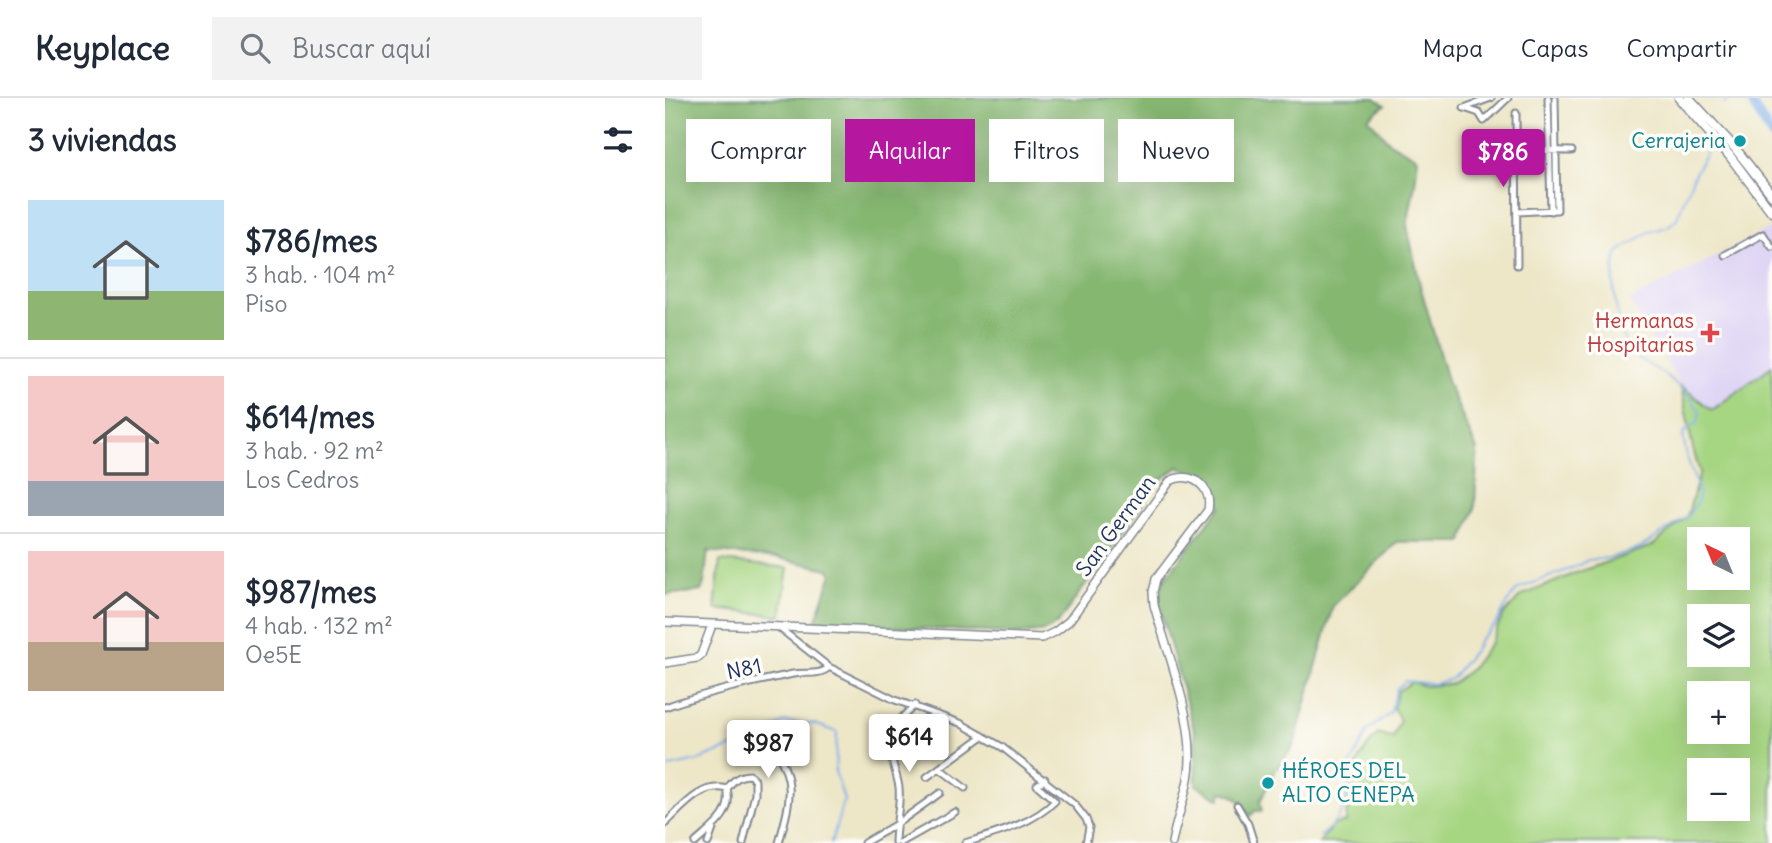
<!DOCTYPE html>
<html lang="es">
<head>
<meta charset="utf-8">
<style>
	:root { --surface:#fff; --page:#f2f2f3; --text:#1f2937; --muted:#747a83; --line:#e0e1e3; --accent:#b5179e }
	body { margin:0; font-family:Delius,sans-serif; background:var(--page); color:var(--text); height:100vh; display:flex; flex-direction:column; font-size:26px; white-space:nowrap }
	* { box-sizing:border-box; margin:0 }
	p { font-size:23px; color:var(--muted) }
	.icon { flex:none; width:38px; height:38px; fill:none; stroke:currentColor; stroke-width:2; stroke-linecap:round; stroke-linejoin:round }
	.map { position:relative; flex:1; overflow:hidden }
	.side { display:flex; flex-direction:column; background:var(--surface); width:665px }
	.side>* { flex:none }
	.top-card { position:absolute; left:21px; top:21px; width:665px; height:63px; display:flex; gap:14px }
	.needle { width:46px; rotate:317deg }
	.buttons { position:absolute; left:1022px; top:429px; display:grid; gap:14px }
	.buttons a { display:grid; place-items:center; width:63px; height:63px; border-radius:0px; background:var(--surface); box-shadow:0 7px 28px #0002; font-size:35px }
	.price { position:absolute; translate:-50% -60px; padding:0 16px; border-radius:7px; background:#fff; color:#222; font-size:23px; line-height:46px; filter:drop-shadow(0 2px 4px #0008) }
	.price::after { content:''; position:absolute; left:50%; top:42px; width:21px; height:16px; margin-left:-10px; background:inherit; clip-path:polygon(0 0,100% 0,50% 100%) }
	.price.on { background:var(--accent); color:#fff }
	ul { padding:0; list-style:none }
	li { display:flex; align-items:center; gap:21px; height:175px; padding:0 28px }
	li+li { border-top:2px solid var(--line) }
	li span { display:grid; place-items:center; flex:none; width:196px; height:140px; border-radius:0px; color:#555 }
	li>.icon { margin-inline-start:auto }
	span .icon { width:84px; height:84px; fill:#fffc; stroke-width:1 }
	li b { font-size:30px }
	h2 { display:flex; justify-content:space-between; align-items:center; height:84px; padding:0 28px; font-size:30px }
	.chip { padding:0 24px; border-radius:0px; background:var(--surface); box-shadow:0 7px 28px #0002; font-size:24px; line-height:63px }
	.chip.on { background:var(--accent); color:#fff }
	header { display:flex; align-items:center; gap:42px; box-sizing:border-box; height:98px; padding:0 35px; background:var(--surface); border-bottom:2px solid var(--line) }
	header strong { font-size:33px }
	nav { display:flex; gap:38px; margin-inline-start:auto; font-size:24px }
	.search { width:490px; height:63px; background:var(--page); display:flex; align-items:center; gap:18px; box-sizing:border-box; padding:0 24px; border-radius:0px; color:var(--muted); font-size:26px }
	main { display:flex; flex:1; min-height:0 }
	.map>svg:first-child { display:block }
	.built { fill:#dfd5f5 }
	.green { fill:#a7d683; stroke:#618270; stroke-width:2; fill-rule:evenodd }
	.forest { fill:#85b771; stroke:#507368; stroke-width:2 }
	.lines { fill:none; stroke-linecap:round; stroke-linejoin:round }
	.stream { stroke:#80afea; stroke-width:2 }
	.river { stroke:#80afea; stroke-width:9 }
	.street-casing { stroke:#848a92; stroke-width:9 }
	.secondary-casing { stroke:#848a92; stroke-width:10 }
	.primary-casing { stroke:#848a92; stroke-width:11 }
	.street { stroke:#fff; stroke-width:5 }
	.secondary { stroke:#fff; stroke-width:7 }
	.primary { stroke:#fff; stroke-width:8 }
	.culture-dot { fill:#0f9aa8; stroke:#fdfcf7; stroke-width:2.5 }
	.health-dot { fill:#e0444e; stroke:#fdfcf7; stroke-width:2.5 }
	.labels { text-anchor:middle; stroke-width:7; stroke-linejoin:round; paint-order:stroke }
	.culture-label { font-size:21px; fill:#0d838f; stroke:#fdfcf7; text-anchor:end }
	.health-label { font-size:21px; fill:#be3a42; stroke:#fdfcf7; text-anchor:end }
	.street-label { font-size:21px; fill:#1b2f5e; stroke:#fdfcf7 }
</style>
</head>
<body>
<header>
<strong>Keyplace</strong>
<div class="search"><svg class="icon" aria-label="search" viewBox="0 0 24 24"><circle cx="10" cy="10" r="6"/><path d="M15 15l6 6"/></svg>Buscar aquí</div>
<nav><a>Mapa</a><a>Capas</a><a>Compartir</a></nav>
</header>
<main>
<section class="side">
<h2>3 viviendas<svg class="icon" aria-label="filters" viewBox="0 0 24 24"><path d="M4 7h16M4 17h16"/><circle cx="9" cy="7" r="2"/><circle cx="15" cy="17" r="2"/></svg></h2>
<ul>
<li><span style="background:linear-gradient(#bfe0f5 65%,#8fb573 0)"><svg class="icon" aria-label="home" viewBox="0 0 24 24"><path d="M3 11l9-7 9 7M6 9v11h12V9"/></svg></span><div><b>$786/mes</b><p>3 hab. · 104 m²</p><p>Piso</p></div></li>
<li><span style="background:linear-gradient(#f6c9c9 75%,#9aa5b1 0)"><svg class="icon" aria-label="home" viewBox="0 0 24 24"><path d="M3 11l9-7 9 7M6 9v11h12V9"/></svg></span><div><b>$614/mes</b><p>3 hab. · 92 m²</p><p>Los Cedros</p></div></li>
<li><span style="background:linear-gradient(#f6c9c9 65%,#b9a48a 0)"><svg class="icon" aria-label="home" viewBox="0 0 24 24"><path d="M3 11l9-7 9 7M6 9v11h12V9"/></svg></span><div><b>$987/mes</b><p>4 hab. · 132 m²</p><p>Oe5E</p></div></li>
</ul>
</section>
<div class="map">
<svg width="1107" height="745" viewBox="0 0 1107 745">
	<rect width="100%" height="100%" fill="#fdfcf7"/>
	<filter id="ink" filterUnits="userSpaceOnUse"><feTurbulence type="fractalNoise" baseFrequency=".0143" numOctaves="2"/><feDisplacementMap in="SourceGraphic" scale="14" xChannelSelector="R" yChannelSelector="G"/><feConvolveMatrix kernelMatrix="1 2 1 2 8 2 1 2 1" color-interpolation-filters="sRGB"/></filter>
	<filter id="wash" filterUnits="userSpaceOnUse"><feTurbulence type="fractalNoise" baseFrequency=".00686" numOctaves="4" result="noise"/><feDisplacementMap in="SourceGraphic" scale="28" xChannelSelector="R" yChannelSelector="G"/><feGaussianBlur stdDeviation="1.57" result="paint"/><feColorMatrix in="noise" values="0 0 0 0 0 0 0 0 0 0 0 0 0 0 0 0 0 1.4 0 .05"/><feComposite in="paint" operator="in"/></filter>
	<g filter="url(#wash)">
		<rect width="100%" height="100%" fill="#ede6c7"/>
		<path class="built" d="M1107,129v139l-60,45 -31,-25 -52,-85z"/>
		<path class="green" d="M1107,268v477h-453l14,-18 13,-3c2,-11 -1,-24 2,-34 5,-19 16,-39 30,-54l15,4 7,-18 -7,-12 5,-17 14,-9 13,4 26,-2 20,-15 20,-27 12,-27 18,-19 55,-23 76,-27 35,-29 13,-45 -7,-23 -12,-63 31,24zM1034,441h39v39h-39zM1034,518h39v38h-39zM1034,595h39v39h-39zM1034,672h39v38h-39z
			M55,463l68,7 -7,48 -66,-7z"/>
		<path class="forest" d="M0,0h710l10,7 -17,13 21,24 29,16 -3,25 -8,43 13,59 28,99 29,66 -2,59 -13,33h-65l-64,64 -39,139 -21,29 -13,28 2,9h-7l-5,5c-7,-12 -14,-22 -28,-24l-2,7 -24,-14 -1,-52 -37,-132 2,-15 6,-9 55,-71c-9,-28 -17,-29 -43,-39l-20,15 -100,141 -13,8 -25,3 -205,-12 17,-48 -4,-5 -50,-11 -70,-7 -4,32 -3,8 -36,4z"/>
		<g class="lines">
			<path class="stream" d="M1060,6l3,-6
				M0,670l32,-7 60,-24 27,-15 30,2 23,8 -2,39 9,29 -13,43
				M655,738l13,-11 12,-18 4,-13 -2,-14 2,-11 19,-39 22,-16 7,-26 9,-7 28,3 17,-5 25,-31 4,-9 16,-15 13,-24 9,-11 59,-23 11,-6 21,-2 31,-10 47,-31 10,-14 2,-11 -12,-35 -4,-21 2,-5 13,-9 2,-11 -13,-17 -20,-18 -39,-24c-9,-29 -21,-70 -10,-100l31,-20 18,-5 9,-7 18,-45 13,-24"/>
			<path class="river" d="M1084,0l23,39"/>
		</g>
	</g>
	<g filter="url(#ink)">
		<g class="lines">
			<defs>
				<path id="street" d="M883,0l3,113
					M799,10l15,5 5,8 24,-23
					M799,10l27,-10
					M851,15l1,152
					M851,52l56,1
					M852,114l40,-2 -2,-112
					M1060,157l38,-21 9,13
					M113,529l51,40 66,33 65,23 42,24 73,58 11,14 3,8 -3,16
					M0,609c42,-15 85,-24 128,-33 12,-2 28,2 36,-7
					M106,648c28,33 18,59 8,97
					M274,670l26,20
					M262,679l56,-41
					M62,691c6,-9 12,-14 23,-14l5,6v13l-12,49
					M572,707l11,19 6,19
					M0,726c17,-16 36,-42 62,-35
					M30,745c17,-16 39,-29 32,-54
					M43,745l5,-14
					M199,745l31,-18 45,-32
					M230,745c0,-19 6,-37 4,-56 -3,-18 -12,-36 -12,-55l28,-27
					M235,745l55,-31
					M300,745c29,-9 68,-19 90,-42l-18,-16 8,-6"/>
				<path id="secondary" d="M0,524l377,16 13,-6 14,-11 101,-140c20,-11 43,5 38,29l-52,69 -3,13 1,13c13,47 37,105 36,153 0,30 -13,56 -18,85
					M0,565l32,-5 4,-3 11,-30"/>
				<path id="primary" d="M1014,0l50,57 43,57
					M1024,0l46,50 37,47"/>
			</defs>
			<use href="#street" class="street-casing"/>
			<use href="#secondary" class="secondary-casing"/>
			<use href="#primary" class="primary-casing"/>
			<use href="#street" class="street"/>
			<use href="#secondary" class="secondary"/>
			<use href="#primary" class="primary"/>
		</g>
	</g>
	<g class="culture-dot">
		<circle cx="1075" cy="43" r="7"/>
		<circle cx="603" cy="685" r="7"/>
	</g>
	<path class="health-dot" d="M1041.5 224.5h7v7h7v7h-7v7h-7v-7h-7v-7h7z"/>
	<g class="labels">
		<g class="culture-label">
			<text x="1061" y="50">Cerrajeria</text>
			<text x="617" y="680" text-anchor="start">HÉROES DEL<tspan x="617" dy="24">ALTO CENEPA</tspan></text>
		</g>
		<g class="health-label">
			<text x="1029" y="230">Hermanas<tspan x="1029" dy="24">Hospitarias</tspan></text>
		</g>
		<g class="street-label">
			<text transform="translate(451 428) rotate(-54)" y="7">San German</text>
			<text transform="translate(79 571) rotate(-12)" y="7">N81</text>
		</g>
	</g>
</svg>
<div class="buttons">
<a><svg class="needle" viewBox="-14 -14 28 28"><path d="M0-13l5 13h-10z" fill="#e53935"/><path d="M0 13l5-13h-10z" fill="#747a83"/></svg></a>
<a><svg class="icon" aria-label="layers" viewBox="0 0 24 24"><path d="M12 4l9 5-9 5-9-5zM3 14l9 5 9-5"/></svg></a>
<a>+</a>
<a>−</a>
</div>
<b class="price on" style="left:838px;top:91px">$786</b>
<b class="price" style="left:244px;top:676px">$614</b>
<b class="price" style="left:103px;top:682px">$987</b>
<div class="top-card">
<a class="chip">Comprar</a>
<a class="chip on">Alquilar</a>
<a class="chip">Filtros</a>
<a class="chip">Nuevo</a>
</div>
</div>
</main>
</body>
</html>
